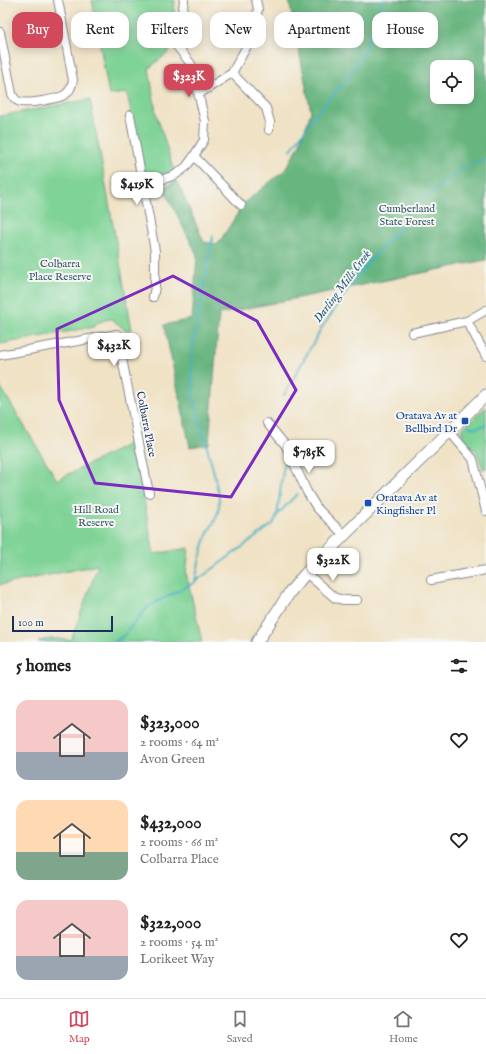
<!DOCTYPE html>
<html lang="en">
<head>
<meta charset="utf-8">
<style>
	:root { --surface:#fff; --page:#f2f2f2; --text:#222; --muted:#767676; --line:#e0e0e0; --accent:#d1495b }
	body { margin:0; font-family:"IM FELL English",serif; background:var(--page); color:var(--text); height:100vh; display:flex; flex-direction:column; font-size:15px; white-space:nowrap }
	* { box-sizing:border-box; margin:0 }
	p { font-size:13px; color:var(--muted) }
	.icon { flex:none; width:22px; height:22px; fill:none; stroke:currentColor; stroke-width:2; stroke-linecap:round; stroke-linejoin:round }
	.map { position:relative; height:642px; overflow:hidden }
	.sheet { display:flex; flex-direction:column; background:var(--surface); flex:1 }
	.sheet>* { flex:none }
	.guide { position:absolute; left:12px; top:12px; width:462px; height:36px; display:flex; gap:8px }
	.buttons { position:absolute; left:430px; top:60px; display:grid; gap:8px }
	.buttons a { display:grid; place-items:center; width:44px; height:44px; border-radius:8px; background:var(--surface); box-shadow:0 2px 10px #0003; font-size:20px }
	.scale { position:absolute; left:12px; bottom:10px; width:101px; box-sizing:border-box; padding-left:4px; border:2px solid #1b2f5e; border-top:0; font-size:11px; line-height:14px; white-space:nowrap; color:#1b2f5e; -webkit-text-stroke:3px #f6f6f2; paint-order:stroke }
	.price { position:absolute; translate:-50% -34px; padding:0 9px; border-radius:8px; background:#fff; color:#222; font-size:13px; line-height:26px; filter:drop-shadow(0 1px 2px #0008) }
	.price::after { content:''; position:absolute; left:50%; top:24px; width:12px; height:9px; margin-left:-6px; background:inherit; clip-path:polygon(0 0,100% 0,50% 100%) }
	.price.on { background:var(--accent); color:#fff }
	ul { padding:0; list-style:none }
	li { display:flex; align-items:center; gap:12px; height:100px; padding:0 16px }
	li span { display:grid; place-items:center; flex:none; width:112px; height:80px; border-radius:12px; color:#555 }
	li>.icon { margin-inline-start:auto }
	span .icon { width:48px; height:48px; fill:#fffc; stroke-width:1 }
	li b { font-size:17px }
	h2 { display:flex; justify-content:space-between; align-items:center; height:48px; padding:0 16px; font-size:17px }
	.chip { padding:0 14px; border-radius:12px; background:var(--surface); box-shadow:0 2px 10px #0003; font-size:14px; line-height:36px }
	.chip.on { background:var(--accent); color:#fff }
	.tabs { display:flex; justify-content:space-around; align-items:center; height:56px; border-top:1px solid var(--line); background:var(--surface); font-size:11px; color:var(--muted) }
	.tabs a { display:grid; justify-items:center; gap:2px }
	.tabs .on { color:var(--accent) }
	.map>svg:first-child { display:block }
	.green { fill:#7fd396; stroke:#4d817a }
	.forest { fill:#67b57f; stroke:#41726e; fill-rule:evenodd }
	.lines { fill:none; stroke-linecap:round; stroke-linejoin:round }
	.stream { stroke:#46b1c3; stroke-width:2 }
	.street-casing { stroke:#868892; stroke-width:10 }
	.secondary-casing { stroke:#868892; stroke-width:13 }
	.street { stroke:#fff; stroke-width:8 }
	.secondary { stroke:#fff; stroke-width:11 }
	.marked { fill:none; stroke:#7b2cbf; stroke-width:3; stroke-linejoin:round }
	.transit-dot { fill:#1a4fb4; stroke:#f6f6f2; stroke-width:1.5 }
	.labels { text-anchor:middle; stroke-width:4; stroke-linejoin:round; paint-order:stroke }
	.park-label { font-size:11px; fill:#34586c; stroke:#f6f6f2 }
	.transit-label { font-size:11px; fill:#164399; stroke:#f6f6f2; text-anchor:end }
	.street-label { font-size:11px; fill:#1b2f5e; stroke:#f6f6f2 }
	.water-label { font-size:12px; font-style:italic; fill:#2a5c81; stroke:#f6f6f2 }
</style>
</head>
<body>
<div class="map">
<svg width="486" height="642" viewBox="0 0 486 642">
	<rect width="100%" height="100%" fill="#f6f6f2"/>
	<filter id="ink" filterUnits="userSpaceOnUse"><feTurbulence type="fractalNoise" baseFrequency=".025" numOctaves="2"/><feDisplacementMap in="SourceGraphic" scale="8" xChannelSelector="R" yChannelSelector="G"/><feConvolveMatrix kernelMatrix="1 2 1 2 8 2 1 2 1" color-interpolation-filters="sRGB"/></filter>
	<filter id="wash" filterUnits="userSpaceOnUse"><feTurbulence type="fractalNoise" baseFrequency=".012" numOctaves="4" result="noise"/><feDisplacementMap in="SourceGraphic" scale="16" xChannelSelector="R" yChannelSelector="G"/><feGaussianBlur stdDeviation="0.9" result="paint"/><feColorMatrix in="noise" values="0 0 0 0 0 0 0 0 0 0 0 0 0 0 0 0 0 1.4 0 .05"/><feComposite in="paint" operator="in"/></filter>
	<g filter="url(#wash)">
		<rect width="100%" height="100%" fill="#f0e2c5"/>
		<path class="green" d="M92,0h83l-3,31 -6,12 4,8 -21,17 7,45 18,58 -29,8 -18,-86 -18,2z
			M90,99l42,230 -7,1 -13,-11 -7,1 -10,4 -1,3 -94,17v-228z
			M0,386l57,94 76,-38 21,112 35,-6 -3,25 16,69h-164c10,-5 22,-3 33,-2l27,-75 -98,20z
			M486,407v61l-3,1 -6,-16 -15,-17v-7z"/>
		<path class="forest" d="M289,0h197v260l-267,54 -10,130 -19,3 -26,-122 28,-6 5,-64 -34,-68 14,-6 27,61 14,2 27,-42 40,-32 14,-24 12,-34zM437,67h30v30h-30z"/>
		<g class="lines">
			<path class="stream" d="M291,150l26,-37 33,-38 7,-11 9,-17 17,-47
				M284,395l37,-66 40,-58 38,-42 16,-24 47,-36 24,-11
				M469,426l6,2 11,-3
				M277,515l20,-21
				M195,582c3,-16 6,-32 12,-47 5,-11 12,-18 12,-31 1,-9 -3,-18 -4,-27 -6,-24 -14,-49 -20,-73 -8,-40 0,-76 8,-114 4,-18 6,-36 10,-54
				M114,642l9,-6 26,-30 46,-24 78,-58 4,-8 7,-53"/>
		</g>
	</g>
	<g filter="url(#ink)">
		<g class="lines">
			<defs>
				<path id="street" d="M0,32l12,62c1,2 3,6 6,7 7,4 42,-2 48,-7 4,-3 6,-9 7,-14l-15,-80
					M232,73l34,35 4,14 -1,8
					M199,94l33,-21 21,-38 5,-26 -2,-9
					M130,115l25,136v36l-2,10
					M194,156l47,49
					M144,186l31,-11 11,-8 8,-11 10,-16 1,-19 -14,-57 -20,-25 11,-24 2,-15
					M467,321l19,35
					M412,333l55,-12 19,-11
					M0,355l117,-21 32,159
					M267,423l19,23 21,46 10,16 27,27
					M449,431l24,28 13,52
					M306,573l29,25 9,2h13
					M431,580l55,-10"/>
				<path id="secondary" d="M257,642l33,-50 16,-19 180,-178"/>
			</defs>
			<use href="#street" class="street-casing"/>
			<use href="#secondary" class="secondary-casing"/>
			<use href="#street" class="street"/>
			<use href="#secondary" class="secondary"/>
		</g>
	</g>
	<path class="marked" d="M173,276l84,45 39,69 -65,107 -136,-14 -36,-83 -2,-71z"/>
	<g class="transit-dot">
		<rect x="461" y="417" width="8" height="8" rx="2"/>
		<rect x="364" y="499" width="8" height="8" rx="2"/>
	</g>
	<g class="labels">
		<g class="park-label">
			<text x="407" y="212">Cumberland<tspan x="407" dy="13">State Forest</tspan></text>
			<text x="60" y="267">Colbarra<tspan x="60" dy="13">Place Reserve</tspan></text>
			<text x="96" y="513">Hill Road<tspan x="96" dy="13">Reserve</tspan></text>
		</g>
		<g class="transit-label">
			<text x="457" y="419">Oratava Av at<tspan x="457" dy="13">Bellbird Dr</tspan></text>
			<text x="376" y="501" text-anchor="start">Oratava Av at<tspan x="376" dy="13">Kingfisher Pl</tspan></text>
		</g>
		<g class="street-label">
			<text transform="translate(147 424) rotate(79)" y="4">Colbarra Place</text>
		</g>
		<g class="water-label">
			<text transform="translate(342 286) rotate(-53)" y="4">Darling Mills Creek</text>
		</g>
	</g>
</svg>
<div class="buttons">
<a><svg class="icon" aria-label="locate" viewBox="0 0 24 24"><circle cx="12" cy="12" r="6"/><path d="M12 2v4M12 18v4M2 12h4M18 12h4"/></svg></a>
</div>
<div class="scale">100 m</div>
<b class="price on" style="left:189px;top:98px">$323K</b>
<b class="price" style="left:137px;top:206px">$419K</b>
<b class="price" style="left:114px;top:367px">$432K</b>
<b class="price" style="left:309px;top:474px">$785K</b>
<b class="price" style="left:333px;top:582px">$322K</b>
<div class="guide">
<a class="chip on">Buy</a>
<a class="chip">Rent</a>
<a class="chip">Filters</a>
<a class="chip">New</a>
<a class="chip">Apartment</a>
<a class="chip">House</a>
</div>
</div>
<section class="sheet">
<h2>5 homes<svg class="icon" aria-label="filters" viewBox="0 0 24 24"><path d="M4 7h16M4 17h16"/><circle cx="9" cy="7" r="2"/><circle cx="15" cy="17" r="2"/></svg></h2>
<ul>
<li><span style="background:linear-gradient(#f6c9c9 65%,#9aa5b1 0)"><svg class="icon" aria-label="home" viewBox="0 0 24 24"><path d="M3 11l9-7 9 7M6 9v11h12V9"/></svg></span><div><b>$323,000</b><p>2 rooms · 64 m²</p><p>Avon Green</p></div><svg class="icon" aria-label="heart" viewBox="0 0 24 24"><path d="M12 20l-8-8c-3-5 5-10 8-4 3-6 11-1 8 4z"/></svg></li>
<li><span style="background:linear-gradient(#ffd9b3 65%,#7fa58c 0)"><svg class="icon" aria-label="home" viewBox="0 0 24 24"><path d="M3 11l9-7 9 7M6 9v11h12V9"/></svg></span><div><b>$432,000</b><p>2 rooms · 66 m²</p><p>Colbarra Place</p></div><svg class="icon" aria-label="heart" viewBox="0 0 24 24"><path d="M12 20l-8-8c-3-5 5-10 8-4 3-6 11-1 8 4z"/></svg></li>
<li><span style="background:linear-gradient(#f6c9c9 70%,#9aa5b1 0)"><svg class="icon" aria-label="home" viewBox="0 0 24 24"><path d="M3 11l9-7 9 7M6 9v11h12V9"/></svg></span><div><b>$322,000</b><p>2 rooms · 54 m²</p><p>Lorikeet Way</p></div><svg class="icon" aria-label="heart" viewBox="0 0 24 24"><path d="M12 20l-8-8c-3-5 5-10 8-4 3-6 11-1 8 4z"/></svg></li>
</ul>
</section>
<nav class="tabs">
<a class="on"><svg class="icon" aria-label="map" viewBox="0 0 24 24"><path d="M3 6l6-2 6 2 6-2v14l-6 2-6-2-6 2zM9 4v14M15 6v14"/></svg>Map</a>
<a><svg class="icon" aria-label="saved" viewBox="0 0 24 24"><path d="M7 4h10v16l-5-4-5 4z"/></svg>Saved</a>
<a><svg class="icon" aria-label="home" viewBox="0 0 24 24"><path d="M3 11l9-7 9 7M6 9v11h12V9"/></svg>Home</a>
</nav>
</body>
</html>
